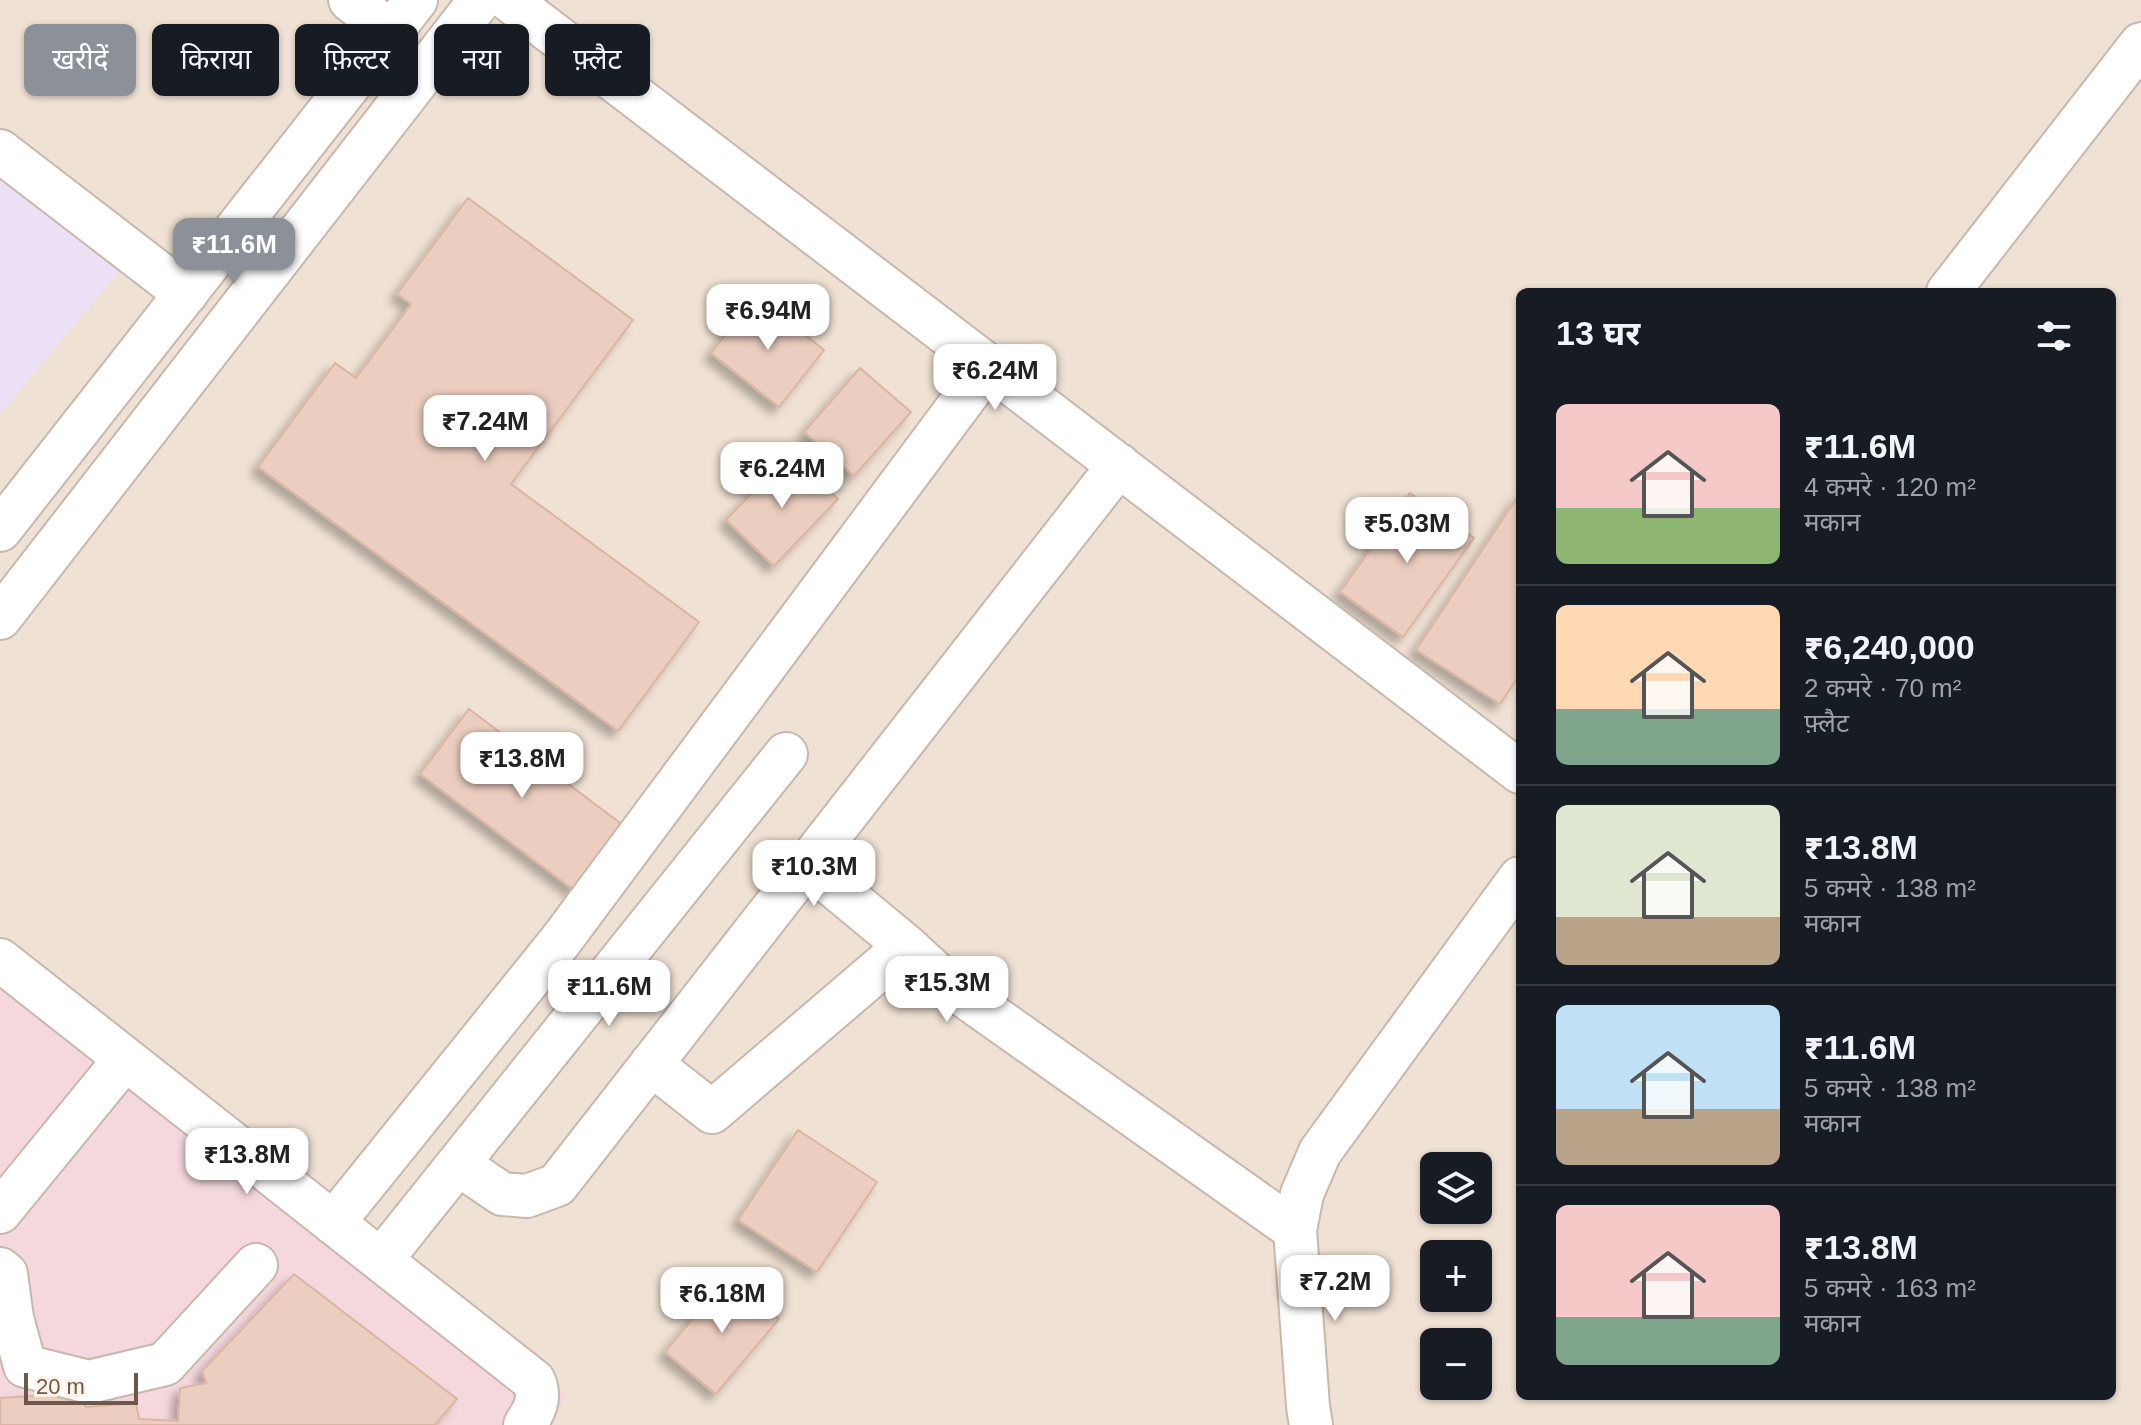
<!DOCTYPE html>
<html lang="hi">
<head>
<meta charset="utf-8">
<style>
	:root { --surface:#171b24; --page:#20242c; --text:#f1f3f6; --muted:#9ea1a6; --line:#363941; --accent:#8c9099 }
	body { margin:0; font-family:Arial,"Noto Sans Devanagari",sans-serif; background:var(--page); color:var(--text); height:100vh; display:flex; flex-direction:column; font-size:30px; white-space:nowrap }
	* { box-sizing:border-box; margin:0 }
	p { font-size:26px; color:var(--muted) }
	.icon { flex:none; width:44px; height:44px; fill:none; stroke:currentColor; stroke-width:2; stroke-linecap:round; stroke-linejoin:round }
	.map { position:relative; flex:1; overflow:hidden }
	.panel { position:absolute; left:1516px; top:288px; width:600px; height:1112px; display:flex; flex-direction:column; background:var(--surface); border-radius:12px; box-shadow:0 2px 6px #0004 }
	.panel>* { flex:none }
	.guide { position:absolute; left:24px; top:24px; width:760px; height:72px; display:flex; gap:16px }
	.buttons { position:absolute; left:1420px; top:1152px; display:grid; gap:16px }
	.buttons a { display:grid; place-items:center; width:72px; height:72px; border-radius:12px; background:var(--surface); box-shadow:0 2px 6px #0004; font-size:40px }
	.scale { position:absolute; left:24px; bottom:20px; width:114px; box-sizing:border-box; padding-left:8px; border:4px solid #6e574d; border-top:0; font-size:22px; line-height:28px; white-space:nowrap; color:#6e574d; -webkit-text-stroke:6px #fcf4e9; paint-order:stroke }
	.price { position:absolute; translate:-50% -68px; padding:0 18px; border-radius:16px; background:#fff; color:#222; font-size:26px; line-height:52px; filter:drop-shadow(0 2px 4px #0008) }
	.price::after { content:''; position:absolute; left:50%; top:48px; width:24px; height:18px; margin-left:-12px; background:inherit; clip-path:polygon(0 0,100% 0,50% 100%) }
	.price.selected { background:var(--accent); color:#fff }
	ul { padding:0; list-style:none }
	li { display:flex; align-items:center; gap:24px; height:200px; padding:0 40px }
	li+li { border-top:2px solid var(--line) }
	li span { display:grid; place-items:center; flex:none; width:224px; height:160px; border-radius:12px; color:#555 }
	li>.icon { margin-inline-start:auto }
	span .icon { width:96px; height:96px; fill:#fffc; stroke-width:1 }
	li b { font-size:34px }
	h2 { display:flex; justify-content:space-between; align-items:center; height:96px; padding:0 40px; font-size:34px }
	.pill { padding:0 28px; border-radius:12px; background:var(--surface); box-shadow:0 2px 6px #0004; font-size:28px; line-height:72px }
	.pill.selected { background:var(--accent); color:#fff }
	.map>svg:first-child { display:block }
	.residential { fill:#efe1d3; fill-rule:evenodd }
	.education { fill:#ece1f5 }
	.medical { fill:#f5d8dd }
	.building { fill:#ebcebf; stroke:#dbb4a2; stroke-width:2; filter:url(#shadow) }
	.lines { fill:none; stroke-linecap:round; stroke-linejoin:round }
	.minor-casing { stroke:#c8b7ac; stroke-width:46 }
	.minor { stroke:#fff; stroke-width:42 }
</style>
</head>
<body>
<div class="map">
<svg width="2141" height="1425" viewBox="0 0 2141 1425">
	<defs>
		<filter id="shadow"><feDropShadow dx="-7" dy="7" stdDeviation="4" flood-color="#0004"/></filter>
	</defs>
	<rect width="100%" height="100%" fill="#f9efe4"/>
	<path class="residential" d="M0,0h2141v1425h-2141zM1520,292h592v1104h-592zM1434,1166h44v44h-44zM1434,1254h44v44h-44zM1434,1342h44v44h-44z"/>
	<path class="education" d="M0,176l121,93 -121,145z"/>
	<path class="medical" d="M0,971l567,426 -21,28h-546z"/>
	<path class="building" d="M468,198l165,122 -122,164 188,138 -81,109 -360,-264 77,-104 21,15 55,-74 -14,-10z
		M756,296l68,54 -45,57 -68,-54z
		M860,368l51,44 -57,64 -50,-44z
		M789,454l49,45 -64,67 -48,-46z
		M1410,493l64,45 -71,99 -63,-45z
		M1520,493v181l-20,30 -84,-54z
		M469,709l155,117 -49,65 -155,-117z
		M798,1130l79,52 -60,90 -79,-52z
		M294,1274l163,125 -22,26h-435v-27l79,-5 7,14 50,-4 3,16 39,2 2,-33 26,-5 -4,-12z
		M727,1277l52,42 -63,75 -51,-42z"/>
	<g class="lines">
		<defs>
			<path id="minor" d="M350,0l41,32
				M509,0l1011,772
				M0,151l186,143
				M1948,292l193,-248
				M0,530l416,-530
				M0,618l480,-618
				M807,864l99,82
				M0,960l534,421c7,17 1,29 -9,44
				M651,1064l61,48 194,-166 40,37 349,247
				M458,1164l44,30 25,2 30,-11 562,-720
				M0,1212l125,-153
				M333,1223l229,-284 427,-574
				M381,1260l405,-506
				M0,1269l6,5 6,44 -12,14
				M12,1318l13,48 64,16 76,-18 91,-99
				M1311,1425l-3,-19 -13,-176 7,-36 18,-42 200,-274"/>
		</defs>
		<use href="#minor" class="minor-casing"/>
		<use href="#minor" class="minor"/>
	</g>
</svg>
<div class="buttons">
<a><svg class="icon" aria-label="layers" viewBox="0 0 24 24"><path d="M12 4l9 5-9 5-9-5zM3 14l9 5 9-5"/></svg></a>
<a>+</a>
<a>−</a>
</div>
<div class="scale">20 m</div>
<b class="price selected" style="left:234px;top:286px">₹11.6M</b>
<b class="price" style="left:768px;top:352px">₹6.94M</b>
<b class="price" style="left:995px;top:412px">₹6.24M</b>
<b class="price" style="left:485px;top:463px">₹7.24M</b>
<b class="price" style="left:782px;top:510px">₹6.24M</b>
<b class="price" style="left:1407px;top:565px">₹5.03M</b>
<b class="price" style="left:522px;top:800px">₹13.8M</b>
<b class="price" style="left:814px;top:908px">₹10.3M</b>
<b class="price" style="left:947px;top:1024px">₹15.3M</b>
<b class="price" style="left:609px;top:1028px">₹11.6M</b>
<b class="price" style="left:247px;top:1196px">₹13.8M</b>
<b class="price" style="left:1335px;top:1323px">₹7.2M</b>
<b class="price" style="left:722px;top:1335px">₹6.18M</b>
<div class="guide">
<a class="pill selected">खरीदें</a>
<a class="pill">किराया</a>
<a class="pill">फ़िल्टर</a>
<a class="pill">नया</a>
<a class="pill">फ़्लैट</a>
</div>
<section class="panel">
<h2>13 घर<svg class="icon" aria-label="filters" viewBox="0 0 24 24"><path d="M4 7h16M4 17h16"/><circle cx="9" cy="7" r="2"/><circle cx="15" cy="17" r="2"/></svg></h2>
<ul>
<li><span style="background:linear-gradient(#f6c9c9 65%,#8fb573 0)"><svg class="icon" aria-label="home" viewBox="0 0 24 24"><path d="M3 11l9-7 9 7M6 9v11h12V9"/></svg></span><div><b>₹11.6M</b><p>4 कमरे · 120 m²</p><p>मकान</p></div></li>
<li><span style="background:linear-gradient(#ffd9b3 65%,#7fa58c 0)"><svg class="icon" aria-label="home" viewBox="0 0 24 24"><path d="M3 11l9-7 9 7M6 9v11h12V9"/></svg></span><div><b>₹6,240,000</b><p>2 कमरे · 70 m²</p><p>फ़्लैट</p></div></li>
<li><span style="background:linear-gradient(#dfe7d0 70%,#b9a48a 0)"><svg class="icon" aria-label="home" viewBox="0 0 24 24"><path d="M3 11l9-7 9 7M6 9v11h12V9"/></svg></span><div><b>₹13.8M</b><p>5 कमरे · 138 m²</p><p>मकान</p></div></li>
<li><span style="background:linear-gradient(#bfe0f5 65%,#b9a48a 0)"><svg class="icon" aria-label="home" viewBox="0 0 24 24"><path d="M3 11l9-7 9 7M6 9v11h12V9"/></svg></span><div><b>₹11.6M</b><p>5 कमरे · 138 m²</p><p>मकान</p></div></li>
<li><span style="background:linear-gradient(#f6c9c9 70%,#7fa58c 0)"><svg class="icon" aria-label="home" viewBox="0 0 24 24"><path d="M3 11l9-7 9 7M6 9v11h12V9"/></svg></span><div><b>₹13.8M</b><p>5 कमरे · 163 m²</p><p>मकान</p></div></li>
</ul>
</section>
</div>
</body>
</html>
